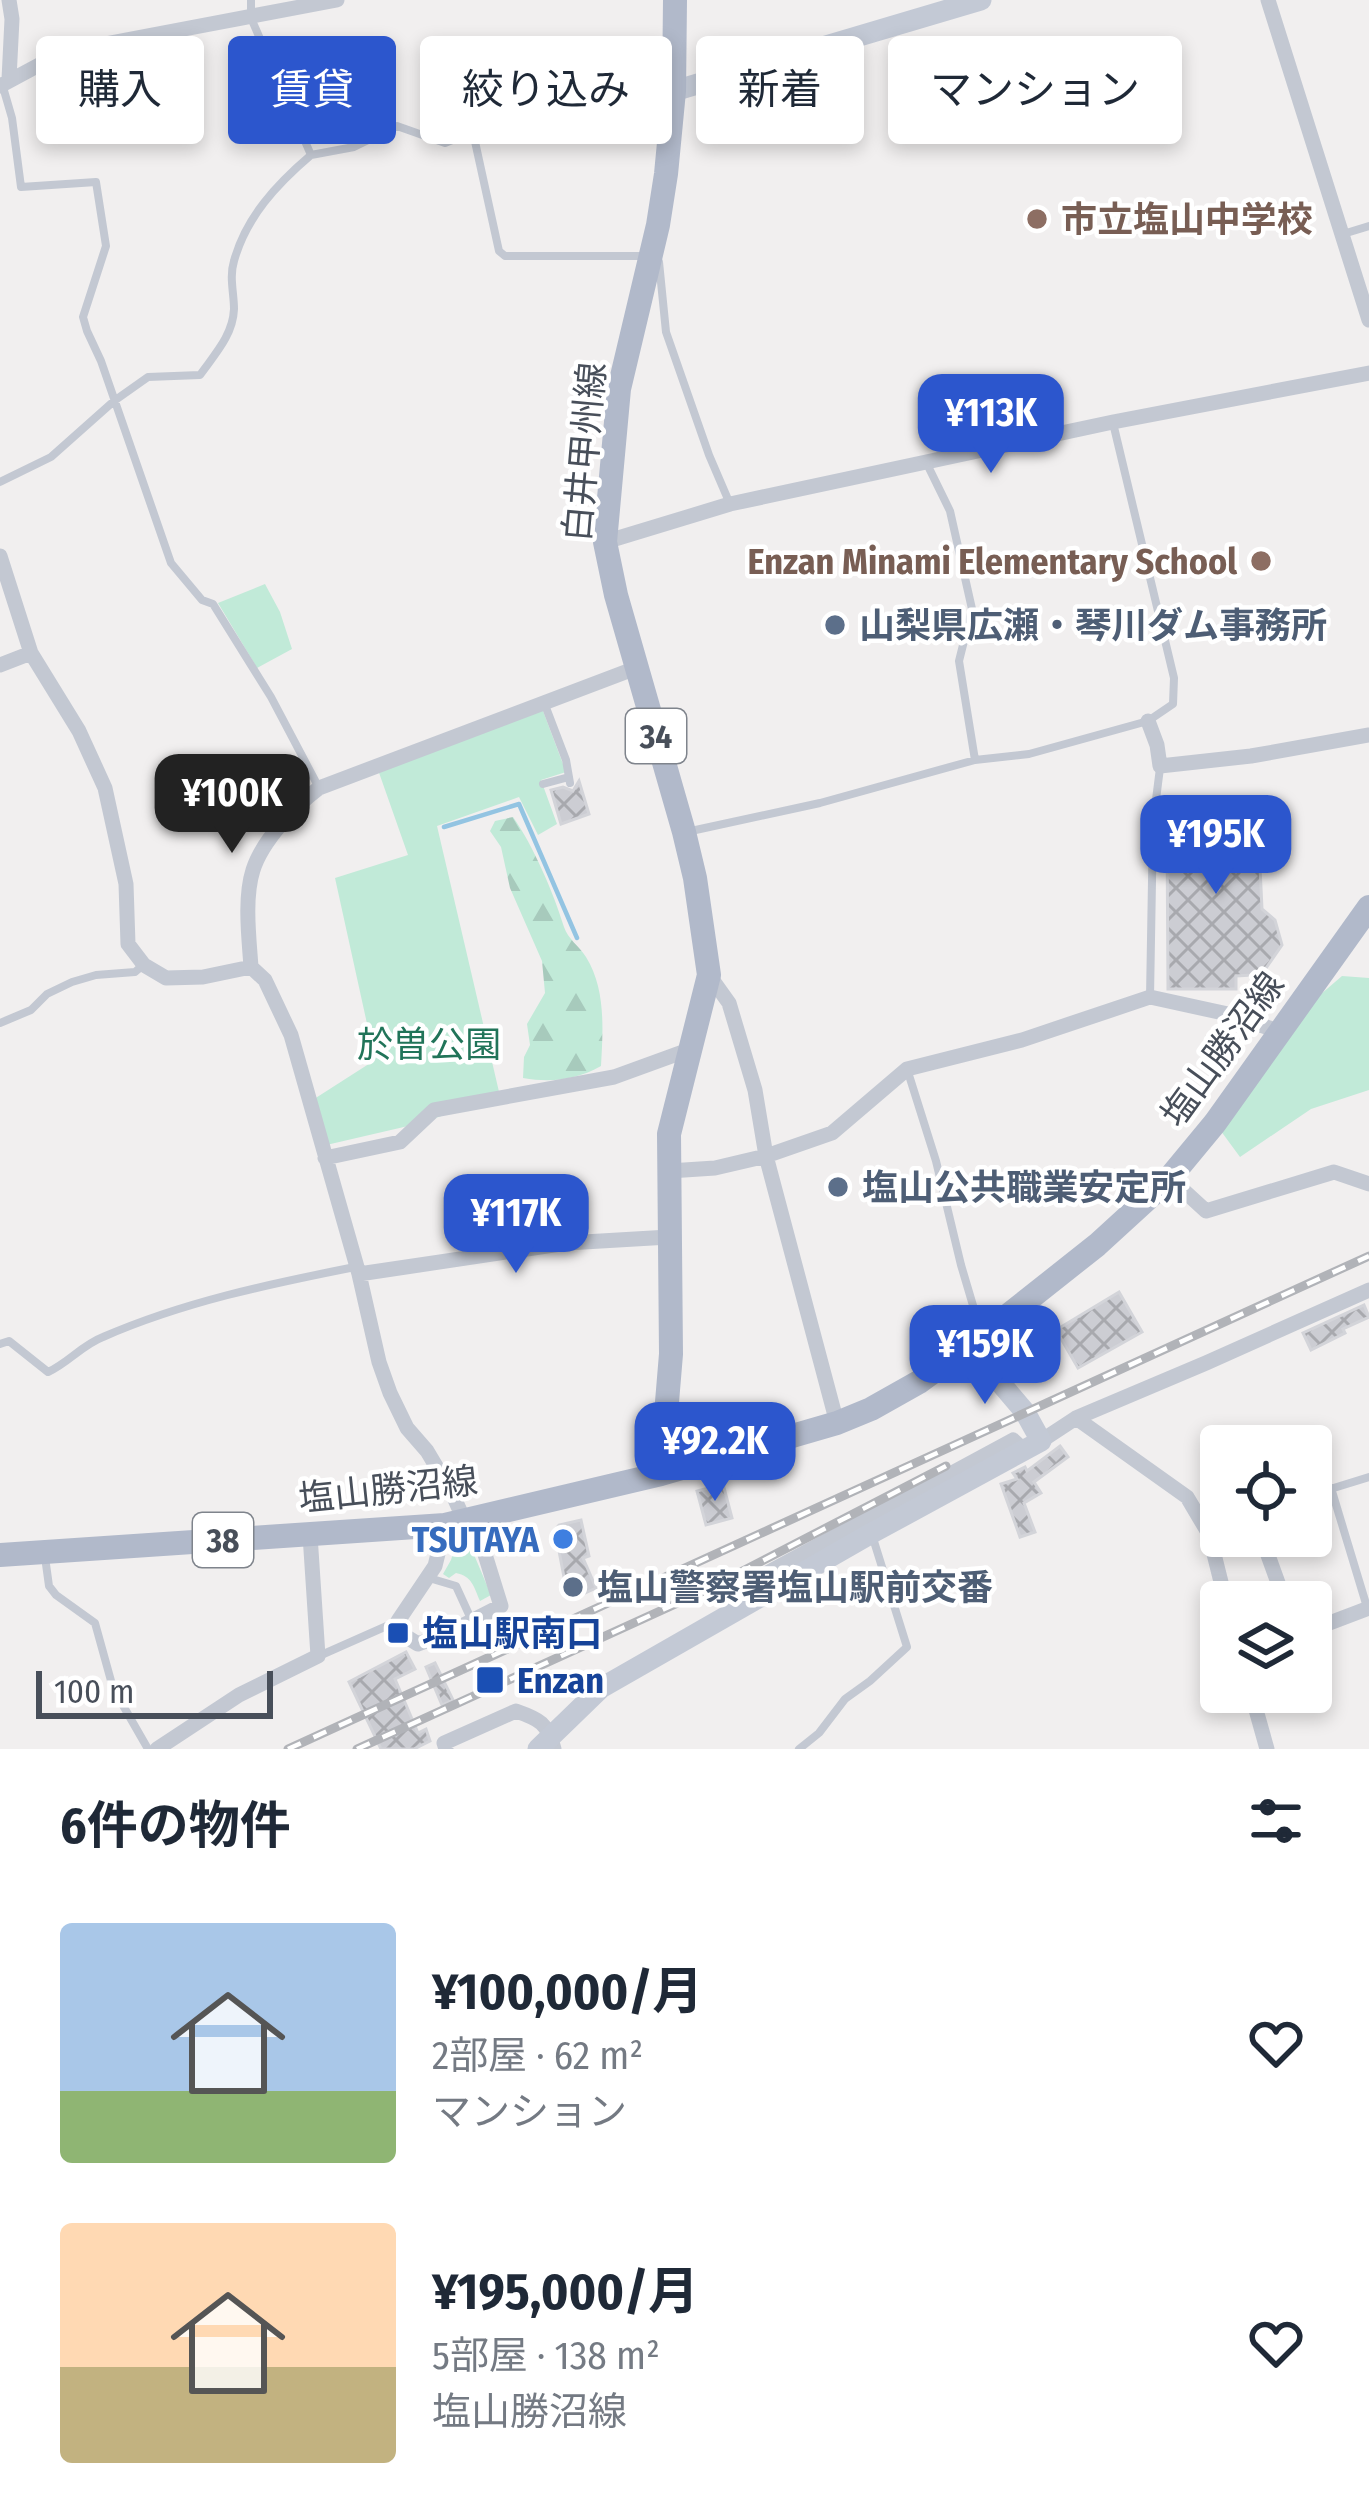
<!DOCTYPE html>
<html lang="ja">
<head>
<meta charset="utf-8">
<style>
	:root { --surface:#fff; --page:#f6f6f7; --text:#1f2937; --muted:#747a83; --accent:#2c56cd }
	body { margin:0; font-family:"Fira Sans Condensed","Noto Sans JP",sans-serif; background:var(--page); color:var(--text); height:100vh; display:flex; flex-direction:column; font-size:45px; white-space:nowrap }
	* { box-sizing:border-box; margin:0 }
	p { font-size:39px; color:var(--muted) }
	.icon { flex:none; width:66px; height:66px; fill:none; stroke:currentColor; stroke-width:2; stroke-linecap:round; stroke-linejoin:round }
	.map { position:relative; height:1749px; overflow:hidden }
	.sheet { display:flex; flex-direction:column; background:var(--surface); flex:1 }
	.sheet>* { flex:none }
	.top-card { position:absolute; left:36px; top:36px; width:1299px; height:108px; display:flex; gap:24px }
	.tools { position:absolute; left:1200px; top:1425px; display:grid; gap:24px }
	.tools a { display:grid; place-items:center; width:132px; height:132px; border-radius:12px; background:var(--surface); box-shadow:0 6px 18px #0003; font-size:60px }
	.scale { position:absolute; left:36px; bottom:30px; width:237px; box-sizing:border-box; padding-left:12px; border:6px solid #484f5a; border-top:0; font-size:33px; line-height:42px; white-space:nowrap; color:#484f5a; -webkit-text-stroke:9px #fff; paint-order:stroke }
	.price { position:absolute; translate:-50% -102px; padding:0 27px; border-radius:24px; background:var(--accent); color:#fff; font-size:39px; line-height:78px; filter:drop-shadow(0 3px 6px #0008) }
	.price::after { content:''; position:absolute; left:50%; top:72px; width:36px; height:27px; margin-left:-18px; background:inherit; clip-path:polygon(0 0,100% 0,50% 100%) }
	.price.active { background:#222; color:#fff }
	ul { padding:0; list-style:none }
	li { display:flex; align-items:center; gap:36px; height:300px; padding:0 60px }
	li span { display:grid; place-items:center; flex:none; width:336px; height:240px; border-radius:12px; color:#555 }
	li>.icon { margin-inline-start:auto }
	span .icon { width:144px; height:144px; fill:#fffc; stroke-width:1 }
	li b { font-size:51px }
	h2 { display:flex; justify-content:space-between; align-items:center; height:144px; padding:0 60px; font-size:51px }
	.tag { padding:0 42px; border-radius:12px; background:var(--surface); box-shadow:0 6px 18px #0003; font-size:42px; line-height:108px }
	.tag.active { background:var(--accent); color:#fff }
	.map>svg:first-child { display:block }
	.green { fill:#c1ead8 }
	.forest { fill:url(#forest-firs) }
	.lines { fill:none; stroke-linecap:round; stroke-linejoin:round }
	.stream { stroke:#93c4e2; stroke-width:4.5 }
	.building { fill:url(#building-cross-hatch); stroke:#d3d4d9; stroke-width:3 }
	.lane { stroke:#c3c8d2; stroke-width:8 }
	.street { stroke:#c3c8d2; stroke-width:15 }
	.secondary { stroke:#c3c9d5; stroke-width:21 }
	.primary { stroke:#b1b9ca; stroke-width:24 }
	.rail-casing { stroke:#b1b3b8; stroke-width:9 }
	.rail { stroke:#fff; stroke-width:4.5; stroke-dasharray:14; stroke-linecap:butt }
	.education-dot { fill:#8d6e63; stroke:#fff; stroke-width:4.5 }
	.service-dot { fill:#5c6f8a; stroke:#fff; stroke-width:4.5 }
	.shop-dot { fill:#3f7fe0; stroke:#fff; stroke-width:4.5 }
	.transit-dot { fill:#1a4fb4; stroke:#fff; stroke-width:4.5 }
	.labels { text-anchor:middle; stroke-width:9; stroke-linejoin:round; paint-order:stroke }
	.shield { fill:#fff; stroke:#7f848c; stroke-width:3 }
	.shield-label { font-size:33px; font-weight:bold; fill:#484f5a }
	.education-label { font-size:36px; font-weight:bold; fill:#785e54; stroke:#fff; text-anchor:start }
	.street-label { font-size:36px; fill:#484f5a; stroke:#fff }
	.service-label { font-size:36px; font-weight:bold; fill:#4e5e75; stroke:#fff; text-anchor:start }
	.park-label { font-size:36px; fill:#217459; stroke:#fff }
	.shop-label { font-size:36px; font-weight:bold; fill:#366cbe; stroke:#fff; text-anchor:end }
	.transit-label { font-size:36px; font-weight:bold; fill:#164399; stroke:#fff; text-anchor:start }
</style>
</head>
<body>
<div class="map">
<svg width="1369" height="1749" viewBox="0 0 1369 1749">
	<defs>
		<pattern id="forest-firs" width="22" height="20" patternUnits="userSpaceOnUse" patternTransform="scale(3)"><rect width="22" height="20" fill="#c1ead8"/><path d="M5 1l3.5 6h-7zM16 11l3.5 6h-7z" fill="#a7cabc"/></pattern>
		<pattern id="building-cross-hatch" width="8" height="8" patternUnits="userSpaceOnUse" patternTransform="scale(3)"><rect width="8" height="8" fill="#cccdd3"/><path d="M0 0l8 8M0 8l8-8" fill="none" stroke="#a8a9ae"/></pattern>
	</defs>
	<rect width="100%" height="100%" fill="#f1efef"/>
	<path class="green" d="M265,584l15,28 12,37 -35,19 -39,-65z
		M540,703l26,69 -25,8 16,44 -19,11 -19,-38 -82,29 63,270 -79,27 -99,23 -11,-45 64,-41 -40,-182 73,-23 -31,-88z
		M1342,976l27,2v112l-58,19 -71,48 -25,-34 63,-92z
		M467,1538l24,57 -11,6c-6,-14 -8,-25 -24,-28l-7,5 -6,-4 8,-14 6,-20z"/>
	<path class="forest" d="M513,817c20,28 41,77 51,110 4,12 15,19 22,30 20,32 17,73 15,109 -25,14 -50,17 -78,12l1,-21 6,-12 -3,-21 18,-31 -3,-32 -32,-73 -9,-41 -11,-16 5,-10z"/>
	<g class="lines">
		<path class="stream" d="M444,827l75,-23 58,134"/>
	</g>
	<path class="building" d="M579,781l10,33 -28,10 -10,-34 12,-3 10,4z
		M1184,802l73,1 5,106 13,11 7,25 -16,23 -14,7 -16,1v13h-68l-1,-161 1,-12 5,-10z
		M1119,1292l23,40 -64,36 -22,-38z
		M1364,1305l5,12 -26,12 2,4 -34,17 -8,-17z
		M1060,1446l8,11 -34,25 7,11 -17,10 11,29 -15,5 -19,-53 16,-5 -4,-6 12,-6 2,4z
		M723,1484l9,34 -26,7 -9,-34z
		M581,1520l8,36 -6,2 13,30 -22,10 -10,-21 -9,-47 4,-5z
		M406,1652l9,17 -20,10 23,54 8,-4 4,12 -16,8h-33l-32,-67z
		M435,1663l18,37 -11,5 -16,-38z"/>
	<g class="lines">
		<path class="lane" d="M251,0v18l60,137 43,-8 43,-21 48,17c10,-4 18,-8 29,-6l25,114 6,5h140
			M3,87l9,31 9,69 75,-5 10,64 -23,71 4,14 14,30 70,202 31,37 11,4 58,93 47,89
			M1343,234l26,-8
			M659,262l7,70 43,123 21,49
			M927,464l23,47 22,98 -13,52 16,99
			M0,482l51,-25 63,-56 34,-24 52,-2c15,-21 33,-40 34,-66 0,-16 -5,-32 0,-48 12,-44 43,-77 77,-106
			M545,705l21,55 4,23
			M543,784l26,-7
			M691,831l129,-28 155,-43 54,-6 119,-33 25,-17 1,-26 -61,-255
			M1150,997l3,-174 7,-55
			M0,1023l31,-13 16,-16 25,-12 24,-7 39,-3 7,-6
			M908,1072l28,89 25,104 19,64
			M0,1344l9,-3 39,31c20,-9 34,-27 55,-35 80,-35 166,-53 252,-70
			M1331,1488l36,119
			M1311,1495l58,-18
			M45,1557l4,29 7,9 39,28 18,65 35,61
			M429,1578l27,8 16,35
			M319,1656l79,-35
			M799,1749l20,-16 26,-34 25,-18 37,-34 -35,-112"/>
		<path class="street" d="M1268,0l101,320
			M9,79l3,-60 -3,-19
			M0,86l39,-21 50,-18 248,-47
			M605,542l125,-38 383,-82 256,-49
			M0,556l31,97 48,78 26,57 21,96 2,60 16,21 22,13 37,-1 48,-10
			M0,665l31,-12
			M1148,721l9,24 3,21 91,-10 118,-21
			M709,975l20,28 26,87 11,66 71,267
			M325,1158l75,-16 34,-32 180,-33 77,-28
			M669,1171l46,-3 51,-12 66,-23 75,-64 115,-29 128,-43 78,17 50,17
			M1170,1178l36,33 128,-39 35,12
			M359,1274l208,-31 102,-6
			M1076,1418l111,79 22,37 17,68
			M1041,1441l35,-23 130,-55 163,-73
			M465,1522l-13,-29 -25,-42 -20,-23 -17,-35 -11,-31 -20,-88 -68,-239 -26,-55 -14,-13c-2,-29 -7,-69 2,-97 9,-29 42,-64 66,-82l317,-120
			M445,1525l-10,41 -37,55 7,15 13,8 32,-12 51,-26 -27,-87
			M1261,1536l24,66
			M756,1579l257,-139 12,11
			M1311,1630l58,-22
			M1251,1692l16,57
			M157,1749l82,-54 79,-39 -8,-121
			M446,1749l-2,-6 72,-32c23,8 32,12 38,38"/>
		<path class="secondary" d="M674,91l307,-91
			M538,1749l63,-61 271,-155 169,-92 -16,-29 -56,-66"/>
		<path class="primary" d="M661,1474l10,-120 -2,-220 40,-159 -14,-97 -11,-46 -68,-237 -11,-53 14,-153 39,-164 8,-51 8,-83 1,-91
			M0,1555l445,-30 216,-51 176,-51 34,-14 48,-27 63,-46 115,-91 70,-64 48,-58 154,-216"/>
		<defs>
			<path id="rail" d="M288,1749l1081,-493
				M357,1749l347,-158 242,-125"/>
		</defs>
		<use href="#rail" class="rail-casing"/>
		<use href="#rail" class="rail"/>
	</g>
	<g class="education-dot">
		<circle cx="1037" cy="219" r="12"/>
		<circle cx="1261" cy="561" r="12"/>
	</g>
	<g class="service-dot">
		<circle cx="835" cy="625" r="12"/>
		<circle cx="838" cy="1187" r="12"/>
		<circle cx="573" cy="1587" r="12"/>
	</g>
	<circle class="shop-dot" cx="563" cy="1539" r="12"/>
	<g class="transit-dot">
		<rect x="386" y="1621" width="24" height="24" rx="6"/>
		<rect x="475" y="1665" width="30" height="30" rx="6"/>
	</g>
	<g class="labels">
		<g class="shield">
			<rect x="626" y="709" width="60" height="54" rx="9"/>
			<rect x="193" y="1513" width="60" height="54" rx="9"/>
		</g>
		<g class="shield-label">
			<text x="656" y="748">34</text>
			<text x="223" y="1552">38</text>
		</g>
		<g class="education-label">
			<text x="1061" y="232">市立塩山中学校</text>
			<text x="1237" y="574" text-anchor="end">Enzan Minami Elementary School</text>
		</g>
		<g class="street-label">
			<text transform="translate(584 452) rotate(-85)" y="13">白井甲州線</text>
			<text transform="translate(1222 1049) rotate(-54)" y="13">塩山勝沼線</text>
			<text transform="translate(388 1489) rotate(-6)" y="13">塩山勝沼線</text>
		</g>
		<g class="service-label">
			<text x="859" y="638">山梨県広瀬・琴川ダム事務所</text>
			<text x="862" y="1200">塩山公共職業安定所</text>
			<text x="597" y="1600">塩山警察署塩山駅前交番</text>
		</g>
		<g class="park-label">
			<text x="429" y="1057">於曽公園</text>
		</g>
		<g class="shop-label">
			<text x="539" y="1552">TSUTAYA</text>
		</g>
		<g class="transit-label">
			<text x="422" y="1646">塩山駅南口</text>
			<text x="517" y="1693">Enzan</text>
		</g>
	</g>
</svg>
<div class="tools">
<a><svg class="icon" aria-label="locate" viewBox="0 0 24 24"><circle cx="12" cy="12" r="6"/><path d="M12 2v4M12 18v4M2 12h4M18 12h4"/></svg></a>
<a><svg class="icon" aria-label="layers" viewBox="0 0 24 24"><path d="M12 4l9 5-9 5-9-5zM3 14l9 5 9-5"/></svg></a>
</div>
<div class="scale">100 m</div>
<b class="price" style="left:991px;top:476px">¥113K</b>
<b class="price active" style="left:232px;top:856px">¥100K</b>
<b class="price" style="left:1216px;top:897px">¥195K</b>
<b class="price" style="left:516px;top:1276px">¥117K</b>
<b class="price" style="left:985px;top:1407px">¥159K</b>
<b class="price" style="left:715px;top:1504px">¥92.2K</b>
<div class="top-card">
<a class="tag">購入</a>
<a class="tag active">賃貸</a>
<a class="tag">絞り込み</a>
<a class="tag">新着</a>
<a class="tag">マンション</a>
</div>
</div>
<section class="sheet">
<h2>6件の物件<svg class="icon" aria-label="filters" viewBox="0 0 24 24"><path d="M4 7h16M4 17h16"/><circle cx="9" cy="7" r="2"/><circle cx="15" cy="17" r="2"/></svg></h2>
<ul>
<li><span style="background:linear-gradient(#a9c7e8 70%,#8fb573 0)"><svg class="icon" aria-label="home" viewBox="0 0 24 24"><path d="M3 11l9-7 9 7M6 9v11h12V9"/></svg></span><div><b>¥100,000/月</b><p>2部屋 · 62 m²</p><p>マンション</p></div><svg class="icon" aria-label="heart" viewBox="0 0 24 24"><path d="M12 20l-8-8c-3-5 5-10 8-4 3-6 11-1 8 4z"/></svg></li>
<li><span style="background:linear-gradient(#ffd9b3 60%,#c2b280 0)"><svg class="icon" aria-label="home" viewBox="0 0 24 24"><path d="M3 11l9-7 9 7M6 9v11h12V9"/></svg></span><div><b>¥195,000/月</b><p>5部屋 · 138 m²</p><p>塩山勝沼線</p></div><svg class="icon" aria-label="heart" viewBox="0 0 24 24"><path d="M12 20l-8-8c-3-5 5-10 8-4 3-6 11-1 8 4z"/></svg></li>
</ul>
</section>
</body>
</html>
